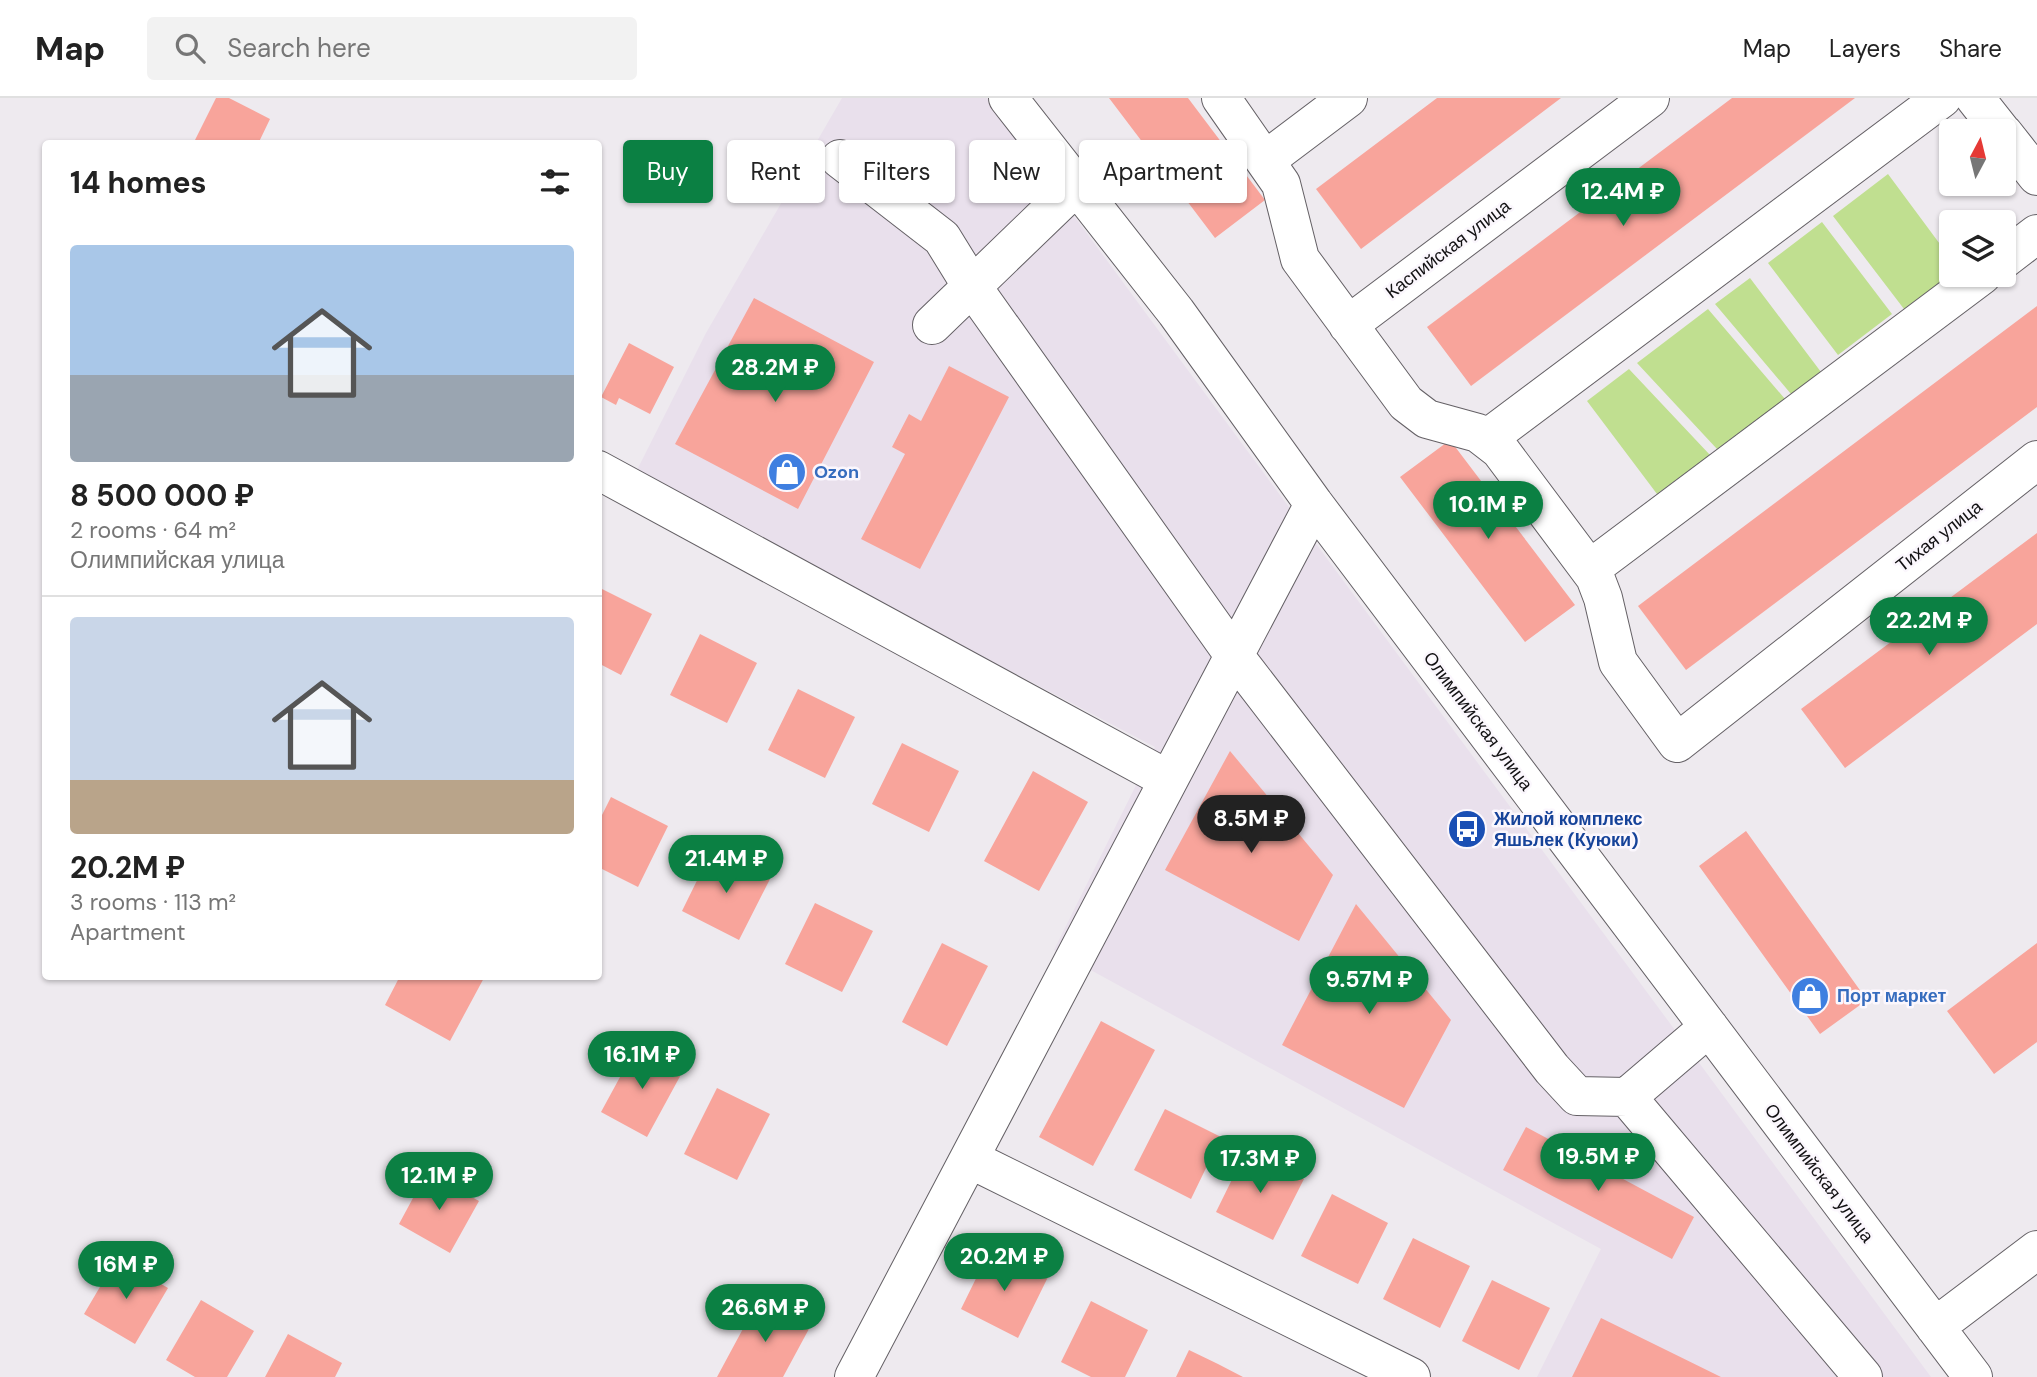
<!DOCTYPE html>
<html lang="en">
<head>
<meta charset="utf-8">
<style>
	:root { --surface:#fff; --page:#f2f2f2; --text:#222; --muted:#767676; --line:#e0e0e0; --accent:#0b8043 }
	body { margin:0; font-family:"DM Sans",sans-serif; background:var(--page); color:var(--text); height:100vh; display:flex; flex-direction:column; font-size:26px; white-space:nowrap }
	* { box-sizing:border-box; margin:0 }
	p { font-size:23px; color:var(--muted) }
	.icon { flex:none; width:38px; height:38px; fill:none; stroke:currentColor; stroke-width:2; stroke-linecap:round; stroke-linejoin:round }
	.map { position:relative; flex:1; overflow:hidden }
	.drawer { position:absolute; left:42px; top:42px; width:560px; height:840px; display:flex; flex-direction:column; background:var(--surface); border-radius:7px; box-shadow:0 2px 5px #0004 }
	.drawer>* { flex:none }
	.banner { position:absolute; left:623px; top:42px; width:665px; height:63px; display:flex; gap:14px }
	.needle { width:46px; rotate:7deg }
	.fabs { position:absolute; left:1939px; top:21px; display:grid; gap:14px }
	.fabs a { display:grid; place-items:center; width:77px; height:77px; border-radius:7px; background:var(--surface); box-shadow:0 2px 5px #0004; font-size:35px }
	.price { position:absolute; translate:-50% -60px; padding:0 16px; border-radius:24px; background:var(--accent); color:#fff; font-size:23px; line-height:46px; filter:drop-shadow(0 2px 4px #0008) }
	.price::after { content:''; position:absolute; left:50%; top:42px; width:21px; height:16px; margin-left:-10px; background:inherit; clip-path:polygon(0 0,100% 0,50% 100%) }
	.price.selected { background:#222; color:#fff }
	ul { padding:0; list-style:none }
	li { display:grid; align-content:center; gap:14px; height:371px; padding:0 28px }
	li+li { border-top:2px solid var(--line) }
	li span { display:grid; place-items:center; height:217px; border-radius:7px; color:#555 }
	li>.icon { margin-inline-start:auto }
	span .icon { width:126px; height:126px; fill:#fffc; stroke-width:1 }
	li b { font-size:30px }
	h2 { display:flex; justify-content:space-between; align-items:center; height:84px; padding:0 28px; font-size:30px }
	.pill { padding:0 24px; border-radius:7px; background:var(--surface); box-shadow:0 2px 5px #0004; font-size:24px; line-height:63px }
	.pill.selected { background:var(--accent); color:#fff }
	header { display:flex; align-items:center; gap:42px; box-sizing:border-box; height:98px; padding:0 35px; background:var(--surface); border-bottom:2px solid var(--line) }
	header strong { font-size:33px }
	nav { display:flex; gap:38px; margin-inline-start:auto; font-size:24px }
	.search { width:490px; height:63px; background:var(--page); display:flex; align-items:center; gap:18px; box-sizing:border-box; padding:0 24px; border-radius:7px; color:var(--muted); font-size:26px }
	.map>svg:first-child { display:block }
	.built { fill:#e9e0ec }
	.green { fill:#c0df90 }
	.building { fill:#f8a49b }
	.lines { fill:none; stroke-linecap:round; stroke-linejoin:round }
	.minor-casing { stroke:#646065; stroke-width:40 }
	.minor { stroke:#fff; stroke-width:38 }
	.labels { text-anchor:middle; stroke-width:5; stroke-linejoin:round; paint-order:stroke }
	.street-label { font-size:18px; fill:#121113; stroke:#fbf7fd }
	.shop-label { font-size:18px; font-weight:bold; fill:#366cbe; stroke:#fbf7fd; text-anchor:start }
	.transit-label { font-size:18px; font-weight:bold; fill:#164399; stroke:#fbf7fd; text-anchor:start }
</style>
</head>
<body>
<header>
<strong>Map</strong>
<div class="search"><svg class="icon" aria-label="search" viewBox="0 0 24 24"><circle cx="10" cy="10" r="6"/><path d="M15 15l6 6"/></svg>Search here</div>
<nav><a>Map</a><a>Layers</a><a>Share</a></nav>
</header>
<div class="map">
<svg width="2037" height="1279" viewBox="0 0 2037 1279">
	<rect width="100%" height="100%" fill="#eeeaef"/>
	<path class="built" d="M842,0h145l944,1279h-394l64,-128 -547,-299 101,-203 -520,-273 71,-141z"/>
	<path class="green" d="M1888,76l63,85v15l-47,35 -71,-93z
		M1822,124l70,92 -54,41 -70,-92z
		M1750,180l71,94 -30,22 -76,-90z
		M1708,211l77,90 -68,50 -80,-86z
		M1629,271l81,86 -53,39 -70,-93z"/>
	<path class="building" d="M216,0h13l41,21 -12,25h-65z
		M1109,0h79l77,102 -50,38z
		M1437,0h124l-200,151 -45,-60z
		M1732,0h123l-384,288 -44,-59z
		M754,200l120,64 -76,147 -123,-65z
		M2037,208v101l-351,263 -48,-64z
		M629,245l45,24 -24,47 -31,-16 -3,7 -15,-8z
		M949,268l60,31 -89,172 -59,-30 44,-85 -13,-7 17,-33 12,7z
		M1450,342l125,165 -50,37 -125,-165z
		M2037,435v91l-192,144 -44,-59z
		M598,489l54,27 -31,61 -23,-12z
		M700,536l57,29 -30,60 -57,-28z
		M798,591l57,28 -30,61 -57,-28z
		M902,645l57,28 -30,61 -57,-28z
		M1230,653l103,124 -34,66 -134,-71z
		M1033,673l55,31 -49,89 -55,-30z
		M611,699l57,29 -30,61 -40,-20v-44z
		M1746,733l121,169 -47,34 -121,-168z
		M712,752l58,29 -31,61 -57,-29z
		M815,805l58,28 -31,61 -57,-28z
		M1356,806l95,116 -47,88 -122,-63z
		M942,845l46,23 -41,80 -45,-24z
		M2037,845v99l-43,32 -47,-63z
		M400,878h85l-35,65 -65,-36z
		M1101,923l54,29 -62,116 -54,-29z
		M638,946l46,25 -37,68 -46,-25z
		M717,990l53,26 -33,66 -53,-26z
		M1165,1011l56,28 -30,62 -57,-29z
		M1526,1029l168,90 -22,42 -169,-89z
		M1246,1053l58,28 -31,61 -57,-28z
		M427,1074l52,29 -29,52 -51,-29z
		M1332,1096l56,29 -30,61 -57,-28z
		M1413,1140l57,28 -30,62 -57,-29z
		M991,1150l57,29 -30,61 -57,-29z
		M117,1160l51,30 -33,56 -51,-30z
		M1492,1182l58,28 -31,62 -57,-29z
		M759,1201l51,28 -27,50h-66z
		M201,1202l53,31 -27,46h-32l-29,-17z
		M1091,1203l57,29 -23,47h-34l-30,-15z
		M1601,1220l120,59h-149z
		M288,1236l54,29 -7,14h-70z
		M1189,1252l29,14 25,13h-67z"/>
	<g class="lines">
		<defs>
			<path id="minor" d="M1008,0l168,214 138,192 659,873
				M1221,0l60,86 19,75 106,144 21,16 51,14 22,17 95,127 8,21 15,64 59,81 360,-283
				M1975,0l26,33
				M2004,36l33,42
				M840,61l102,79 29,47 262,369 319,415 25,27 50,1 82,-70
				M1267,61l81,-61
				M2004,161l33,-25
				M932,227l143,-138
				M1348,227l302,-227
				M1488,340l454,-340
				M598,372l569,309
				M1590,471l392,-294
				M1627,999l236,280
				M970,1061l441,218
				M1935,1229l102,-77
				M854,1279l460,-873"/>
		</defs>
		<use href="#minor" class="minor-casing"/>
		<use href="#minor" class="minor"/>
	</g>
	<defs>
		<symbol id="shop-disc" viewBox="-11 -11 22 22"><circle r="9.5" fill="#3f7fe0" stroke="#fbf7fd"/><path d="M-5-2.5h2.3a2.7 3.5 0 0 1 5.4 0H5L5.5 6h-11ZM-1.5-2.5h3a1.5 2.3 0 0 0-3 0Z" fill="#fff"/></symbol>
		<symbol id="bus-disc" viewBox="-11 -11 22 22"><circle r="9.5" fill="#1a4fb4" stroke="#fbf7fd"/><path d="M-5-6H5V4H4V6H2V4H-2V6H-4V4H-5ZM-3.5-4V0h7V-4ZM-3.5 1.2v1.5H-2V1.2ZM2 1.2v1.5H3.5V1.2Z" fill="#fff"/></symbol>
	</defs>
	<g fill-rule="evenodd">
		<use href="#shop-disc" x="765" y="352" width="44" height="44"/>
		<use href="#bus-disc" x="1445" y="709" width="44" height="44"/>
		<use href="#shop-disc" x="1788" y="876" width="44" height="44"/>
	</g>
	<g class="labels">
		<g class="street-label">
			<text transform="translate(1448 151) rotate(-37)" y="6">Каспийская улица</text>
			<text transform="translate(1939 438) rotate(-38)" y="6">Тихая улица</text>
			<text transform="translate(1478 623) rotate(53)" y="6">Олимпийская улица</text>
			<text transform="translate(1819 1075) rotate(53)" y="6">Олимпийская улица</text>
		</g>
		<g class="shop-label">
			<text x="814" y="380">Ozon</text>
			<text x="1837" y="904">Порт маркет</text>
		</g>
		<g class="transit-label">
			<text x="1494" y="727">Жилой комплекс<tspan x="1494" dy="21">Яшьлек (Куюки)</tspan></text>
		</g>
	</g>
</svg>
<div class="fabs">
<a><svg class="needle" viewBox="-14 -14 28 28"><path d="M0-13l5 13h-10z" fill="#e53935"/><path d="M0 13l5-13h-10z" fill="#767676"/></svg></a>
<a><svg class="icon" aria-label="layers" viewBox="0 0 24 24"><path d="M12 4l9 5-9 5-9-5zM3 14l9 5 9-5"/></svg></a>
</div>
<b class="price" style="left:1623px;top:130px">12.4M ₽</b>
<b class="price" style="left:775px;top:306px">28.2M ₽</b>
<b class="price" style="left:1488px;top:443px">10.1M ₽</b>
<b class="price" style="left:1929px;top:559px">22.2M ₽</b>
<b class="price selected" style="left:1251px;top:757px">8.5M ₽</b>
<b class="price" style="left:726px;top:797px">21.4M ₽</b>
<b class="price" style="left:1369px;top:918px">9.57M ₽</b>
<b class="price" style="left:642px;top:993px">16.1M ₽</b>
<b class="price" style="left:1598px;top:1095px">19.5M ₽</b>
<b class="price" style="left:1260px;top:1097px">17.3M ₽</b>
<b class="price" style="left:439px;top:1114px">12.1M ₽</b>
<b class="price" style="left:1004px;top:1195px">20.2M ₽</b>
<b class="price" style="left:126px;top:1203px">16M ₽</b>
<b class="price" style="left:765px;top:1246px">26.6M ₽</b>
<div class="banner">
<a class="pill selected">Buy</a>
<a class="pill">Rent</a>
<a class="pill">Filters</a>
<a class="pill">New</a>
<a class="pill">Apartment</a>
</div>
<section class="drawer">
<h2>14 homes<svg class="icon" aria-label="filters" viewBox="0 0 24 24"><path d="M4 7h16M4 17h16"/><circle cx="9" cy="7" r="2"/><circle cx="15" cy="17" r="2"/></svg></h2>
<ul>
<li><span style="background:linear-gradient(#a9c7e8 60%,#9aa5b1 0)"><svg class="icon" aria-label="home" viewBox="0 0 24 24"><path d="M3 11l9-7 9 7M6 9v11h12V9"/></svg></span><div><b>8 500 000 ₽</b><p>2 rooms · 64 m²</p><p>Олимпийская улица</p></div></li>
<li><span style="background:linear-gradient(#c9d6e8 75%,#b9a48a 0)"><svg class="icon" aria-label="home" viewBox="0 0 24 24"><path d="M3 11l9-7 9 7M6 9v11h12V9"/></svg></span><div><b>20.2M ₽</b><p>3 rooms · 113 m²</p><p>Apartment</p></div></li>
</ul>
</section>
</div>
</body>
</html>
